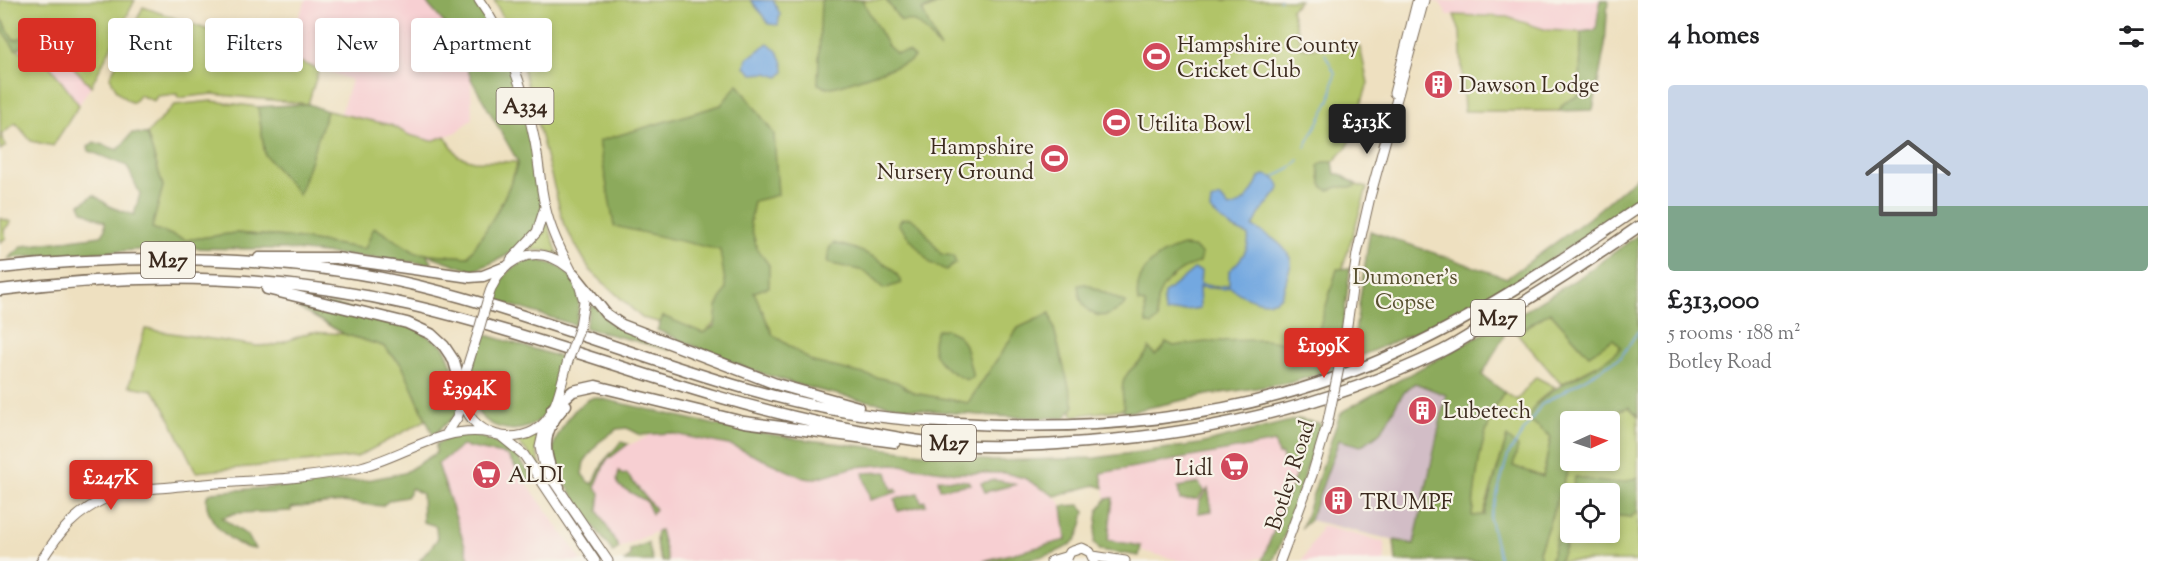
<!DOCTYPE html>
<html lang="en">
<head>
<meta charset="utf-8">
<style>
	:root { --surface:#fff; --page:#f6f6f6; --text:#202124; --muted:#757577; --line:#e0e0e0; --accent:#d93025 }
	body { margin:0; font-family:"Sorts Mill Goudy",serif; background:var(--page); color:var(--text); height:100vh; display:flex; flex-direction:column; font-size:22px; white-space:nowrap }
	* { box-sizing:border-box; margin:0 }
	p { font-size:20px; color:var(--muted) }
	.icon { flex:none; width:33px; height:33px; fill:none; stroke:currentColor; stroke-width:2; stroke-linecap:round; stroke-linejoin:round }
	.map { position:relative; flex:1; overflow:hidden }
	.sheet { display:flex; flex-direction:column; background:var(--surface); width:540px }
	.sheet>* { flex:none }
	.top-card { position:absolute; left:18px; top:18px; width:570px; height:54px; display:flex; gap:12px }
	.needle { width:39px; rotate:87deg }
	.controls { position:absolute; left:1560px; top:411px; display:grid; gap:12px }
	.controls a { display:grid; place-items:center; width:60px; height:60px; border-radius:6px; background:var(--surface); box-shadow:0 3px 9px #0003; font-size:30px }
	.price { position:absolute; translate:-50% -51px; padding:0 14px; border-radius:6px; background:var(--accent); color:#fff; font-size:20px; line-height:39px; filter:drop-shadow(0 2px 3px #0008) }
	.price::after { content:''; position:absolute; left:50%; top:36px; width:18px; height:14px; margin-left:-9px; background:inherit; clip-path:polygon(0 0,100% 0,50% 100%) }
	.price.selected { background:#222; color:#fff }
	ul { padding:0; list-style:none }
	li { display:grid; align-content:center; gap:12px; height:318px; padding:0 30px }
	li+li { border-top:2px solid var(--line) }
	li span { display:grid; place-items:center; height:186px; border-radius:6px; color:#555 }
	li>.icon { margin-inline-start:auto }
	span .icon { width:108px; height:108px; fill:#fffc; stroke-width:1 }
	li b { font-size:26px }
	h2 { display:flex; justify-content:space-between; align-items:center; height:72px; padding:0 30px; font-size:26px }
	.chip { padding:0 21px; border-radius:6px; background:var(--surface); box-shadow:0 3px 9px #0003; font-size:21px; line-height:54px }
	.chip.selected { background:var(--accent); color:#fff }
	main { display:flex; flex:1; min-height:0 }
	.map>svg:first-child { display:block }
	.built { fill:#f7cfd2 }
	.industrial { fill:#d2bdc6 }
	.green { fill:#b1c468; stroke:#767743; stroke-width:1.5 }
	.forest { fill:#8caa5c; stroke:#646a3d; stroke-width:1.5 }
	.water { fill:#73a8e0; stroke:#57697f; stroke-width:1.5 }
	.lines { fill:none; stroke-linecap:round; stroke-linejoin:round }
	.stream { stroke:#73a8e0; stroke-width:1.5 }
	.major-casing { stroke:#7a6a57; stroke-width:11 }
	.highway-casing { stroke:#7a6a57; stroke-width:13 }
	.major { stroke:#fff; stroke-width:9 }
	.highway { stroke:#fff; stroke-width:10 }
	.major-bridge-casing { stroke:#7a6a57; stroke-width:11; stroke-linecap:butt }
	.major-bridge { stroke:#fff; stroke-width:9 }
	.labels { text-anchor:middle; stroke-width:4.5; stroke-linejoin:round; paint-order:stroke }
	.shield { fill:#f7f3e8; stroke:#73665b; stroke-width:1.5 }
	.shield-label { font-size:21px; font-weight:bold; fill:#3b2a1e }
	.poi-label { font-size:22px; fill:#3b2a1e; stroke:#f7f3e8; text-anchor:start }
	.park-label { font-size:22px; fill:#585030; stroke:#f7f3e8 }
	.street-label { font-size:22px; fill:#3b2a1e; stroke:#f7f3e8 }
</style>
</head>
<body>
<main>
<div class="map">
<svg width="1638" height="561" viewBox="0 0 1638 561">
	<rect width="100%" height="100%" fill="#f7f3e8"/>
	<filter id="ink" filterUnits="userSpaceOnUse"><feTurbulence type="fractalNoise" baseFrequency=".0167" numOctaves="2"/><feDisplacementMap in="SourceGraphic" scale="12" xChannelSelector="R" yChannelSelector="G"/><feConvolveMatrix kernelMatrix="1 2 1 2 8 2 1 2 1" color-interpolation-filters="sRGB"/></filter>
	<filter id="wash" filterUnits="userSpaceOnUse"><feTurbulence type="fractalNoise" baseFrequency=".008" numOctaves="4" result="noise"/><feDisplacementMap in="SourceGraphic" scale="24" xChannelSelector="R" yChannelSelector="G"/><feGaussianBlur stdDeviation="1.35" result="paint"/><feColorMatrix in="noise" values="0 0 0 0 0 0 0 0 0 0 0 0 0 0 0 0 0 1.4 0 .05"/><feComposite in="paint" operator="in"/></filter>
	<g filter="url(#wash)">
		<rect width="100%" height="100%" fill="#eee0c0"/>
		<path class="built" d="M306,0h118l33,38 9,20 5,21 1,40 -15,13 -25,9 -23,-6 -18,-10 -50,-12 10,-33 -69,-26z
			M1600,0l-3,31 -16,1 -34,-2 -23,-9 -32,-6h-44l-8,-12 -12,-2z
			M56,49l35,37 -12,19 -35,-47z
			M656,433l36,4 41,9 24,10 83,14 53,-6 64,9h48l19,5 36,23 7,39 -84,21h-315l-8,-31 -41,18 -21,-37 2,-18 -5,-6 11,-26 11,-11z
			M1276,442l20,32 -30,83 -25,4h-60l-38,-10 -2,-5 -33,-6 5,-42 -7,1 -5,-26z
			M462,446l45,9 75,106h-112l-33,-97z
			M1322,526l62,16 1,19h-83z"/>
		<path class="industrial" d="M1415,383l31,11 -32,151 -104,-25 29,-80 22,6 19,-15 23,-41z"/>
		<path class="green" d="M0,0h135l-44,86 -35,-37 -22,-15 -20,6 -14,-23z
			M494,0h392l15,21 46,-21h353l-9,9 11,39 58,-1 8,36 -20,63 -21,23 20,13 20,6 -51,167 -185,53 -58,8 -23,-103 -32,15 -50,75 -170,-30 -1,-22 -24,-16 -20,-43 -50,41 -61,-15 -52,-48 -26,-45 -47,-180z
			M143,7l176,62 -11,35 -96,-10 -34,4 -1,-4 -20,2 -3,5 -15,-6 -6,8c-12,-5 -18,-14 -23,-26z
			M1454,15l53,2 40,13 34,2 -1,63 -16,8 -5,8h-95l-4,-79z
			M0,27l15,22 29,9 35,47 -26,41 -22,-5 -15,-18 -15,12 5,11 -6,4z
			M212,101l46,6 7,48 38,27 24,-71 64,14 18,10 23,6 13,-5 13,20 16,5 44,1c-11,37 -29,64 -50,95l-52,-4 -42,-25 -9,21 -78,-12 -52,-4 -49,7 -35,-12 12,-42 -16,-52 27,-29z
			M545,216l13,38 -11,-3 -20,-1 10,-13z
			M0,218l11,4 -7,8 2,8 -6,4z
			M1550,312l39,43 24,-17 8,9 -12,12 -48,25 -44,-51z
			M145,329l112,17 19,-1 35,-13 33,2 39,12 19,19 24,55 -69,37 -161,15 -36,-73 -8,-9 -23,-4z
			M1536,377l19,10 -19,16 15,34 -8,40 -30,-11 -6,-29 -24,78 -11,1c4,-46 8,-84 32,-124l13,8z
			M1629,407l9,9v60c-18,13 -42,4 -62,1l-26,84h-9l-2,-9 32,-91 39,-1v-38l-16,-1 9,-6z
			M538,433l-2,18 9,29 -16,-26 -12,-13z
			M1638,510v51h-79l12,-28 39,-1v-17l21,2z"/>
		<path class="forest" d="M424,0h52l40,74 29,132c-10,39 -38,51 -72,65l-47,-17 6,8 -3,2 -145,-15 -117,-1 -158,10 14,-12 78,-10 4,-6v-8l-22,-11 -3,-7 14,-9 17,12 23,8 6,-21 -13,-28 -38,-15 -1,-4 6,-5 24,8 14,-17 15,1 16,52 -11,42 34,12 49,-7 52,4 78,12 9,-22 42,26 52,4c21,-31 39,-58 50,-95l-47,-83 -14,-41z
			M821,0h41l26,46 8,7 12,-1 6,5 -5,5 -68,23 -14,3 -9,-4z
			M886,0h61l-25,10 18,39c-11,-13 -20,-32 -39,-28z
			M1600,0h8l-3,45 -12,65 -34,1 5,-8 16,-8 1,-63 15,-2z
			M0,17l14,23 20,-6 10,8 -29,7 -15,-22z
			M738,84l36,50 4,61 -24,6 -4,22 7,26 12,16v22l-15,5 19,43 40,27 84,20 17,11 54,10 50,-75 32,-15 24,93 -9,12c-99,0 -203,-11 -298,-43 -38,-12 -74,-30 -110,-45l6,-14 40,17 12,-7 2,-19 9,-18 -6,-39 -106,-24 -15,-85 122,-36z
			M308,104l19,7 -28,84 -34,-40 -7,-48z
			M1324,162h9l2,12h5l16,10 -2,3h-16l-9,3 -7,-3 -4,-21z
			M1638,176v21c-56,44 -117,85 -182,117 -34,16 -70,31 -105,46l19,-129 137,47 82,-60z
			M910,218l10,7 21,29 12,2 3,7 -10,7 -16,-7 -32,-39 4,-5z
			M1638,235v181l-9,-9c-24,8 -33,14 -59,15l1,39 -32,90 2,10h-145l-2,-21 20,4 32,-149 -31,-12c-19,12 -21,31 -34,48 -5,6 -14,10 -20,15l-22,-6 -29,80 -8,7 37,-110 4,-6 156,-86 5,11 -22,39 22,17c-24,40 -27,78 -32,124l12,-1 23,-78 11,10 -5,19 30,11 8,-40 -24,-19c22,-38 66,-42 94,-71l-8,-8 -24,16 -39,-43 -33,21 -7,-13 70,-43z
			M833,243c20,4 62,18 68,40l-17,6 -20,-18 -37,-8 2,-14z
			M1183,246l10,1 9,7 -2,8c-25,8 -50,28 -42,57l-6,6 -6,-2 -1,-20 -7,-1c-5,-31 19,-49 45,-56z
			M530,260c41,2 57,27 45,65l-81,-25c6,-22 14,-33 36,-40z
			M1350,268l-8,67 -9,34 -43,14 -83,12 -83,18c0,-9 -3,-21 -1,-30 3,-15 21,-20 26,-35l6,7 9,-8 2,-5 8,4c30,-5 60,-6 90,-6 19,1 33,10 51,3l22,-74z
			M1086,284l40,19c-23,23 -45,13 -48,-18z
			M331,304l76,19 37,23 19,47 -7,22 -23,20 -31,-70 -19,-19 -39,-12 -46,-26z
			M595,305l16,19 59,26 -85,-22 5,-21z
			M945,329l13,6 7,10 8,32 -6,3c-21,-9 -43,-25 -30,-50z
			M483,334l81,24c-5,18 -8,42 -20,57 -23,28 -69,13 -74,-22 -2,-19 8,-40 13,-59z
			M594,397l122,28 83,14 194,22 102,-3 105,-14 98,-25 23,5 -34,105 -14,32h-11l34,-87 -3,-6 -9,-4 -2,-10 -4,1 -3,-13 -174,31 3,15 -9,-3 -40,11 -31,-18 -19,-5h-48l-64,-9 -38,3 -43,12 -8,-1 -71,-32 -63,-13 -29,2 -14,-7 -10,1 -19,14 -14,19 -2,12 6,8 5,2 11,-23 17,-19 7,2 -22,17 -11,26 5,6 -2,18 21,37 -6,4c-16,-21 -56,-73 -60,-98 -1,-10 6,-21 11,-29 8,-13 16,-22 30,-28z
			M471,433l41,16 20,28 -6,5 -19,-27 -45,-9 -24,18 32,97h-51l18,-21 -1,-14 -13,-4 -1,-28 -10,-6 -6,9 -16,3 -8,6 -40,-4 -51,6v3l-56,2 -13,5 26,18 7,13c-21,-1 -53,-30 -48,-53l5,-4 155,-12 37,-7 32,-20v-9l20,-9z
			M619,471l4,4 3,-2 29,36 -3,5 -6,-13 -27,-15 -2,-6z
			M887,472l5,18 4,-2 1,4 -27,8 -7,-27z
			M1638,476v34l-7,7 -21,-2v-21h-39l4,-17c21,3 45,12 63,-1z
			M938,479l30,2 3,3 -31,5z
			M995,480l22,4 -32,8 -4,-9z
			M1199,483l5,8 -6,8 -18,1 -2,-13z
			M1208,489l4,22 -14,2 1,-11z
			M918,493l3,9 4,-1 1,4 -28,6 -3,-12z
			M1570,494l1,39 -12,28h-9z
			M1113,498l-5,42 33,6 -2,10 -39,-6 -6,-7 4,-32 8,-12z
			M1080,505l5,7c-2,9 -4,20 -9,27 -20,22 -65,22 -93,22l83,-21 -4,-34z
			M660,530l8,31h-6c-6,-10 -7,-19 -5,-30z
			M648,543l5,18h-29l6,-4v-7z"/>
		<path class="water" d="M751,0h22l7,14 -2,11 -9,-1z
			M768,43c10,7 16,17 16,29l-5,5 -12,-4 -14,1 -8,-7 2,-8z
			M1264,175c8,1 15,4 16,13l-21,27 -6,12c13,7 29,15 36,29 4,6 1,12 -1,18 -2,7 -3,15 -7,22 -12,14 -40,0 -51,-9l-6,2 -25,-2 1,21 -34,5 -3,-10 1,-9 30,-25 7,2 -1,13 16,3 13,-2v-14c10,-9 22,-22 19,-36l-18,-8 -20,-17 1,-9 9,-4 9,11c17,-4 24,-16 30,-31z"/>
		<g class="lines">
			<path class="stream" d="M1280,0v1
				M1305,147l25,-47 5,-27 -10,-19
				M1274,177l16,-8 9,-9
				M1500,561l-10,-42 18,-64 33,-50 80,-48 17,-26"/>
		</g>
	</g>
	<g filter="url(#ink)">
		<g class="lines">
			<defs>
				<path id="major" d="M479,0c28,39 46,94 56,142 4,21 5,43 10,64 5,23 15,43 26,64
					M1394,93l23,-91
					M511,260l26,-28 8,-25
					M578,281l6,20 -4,25
					M488,298c11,-39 47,-58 81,-30
					M478,333c-6,20 -16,43 -15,63 3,40 57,54 82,26 13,-15 17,-43 23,-61
					M1345,339l12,-85 13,-57 54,-197
					M545,425l-5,22 4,20 64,94
					M447,433l10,-15 6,-18
					M502,437l22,18 71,106
					M1093,556l32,5
					M41,561c18,-29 35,-50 68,-64 18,-8 42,-8 62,-10 62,-7 125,-5 186,-19 45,-10 85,-44 133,-35
					M1051,561l17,-5
					M1066,561l4,-9 12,-4 8,4 4,9
					M1280,561l32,-86 15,-50"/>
				<path id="highway" d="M259,258h77l134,19 13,-1 20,-8
					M0,268c132,-15 289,-13 419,18 139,34 271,95 411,123 42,8 86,12 128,14 152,10 306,-8 445,-73 84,-39 159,-90 235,-142
					M574,274l32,40 16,11 154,59 82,23
					M267,289l140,34 24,11 13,12 10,15 9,32
					M0,290c136,-18 276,-16 410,15 142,33 278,91 421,120 41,8 85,17 127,20 43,3 86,0 129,-3 124,-9 243,-37 355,-91 18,-9 35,-21 52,-31 49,-29 97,-60 144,-93
					M552,409l21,-18 23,-5 148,36 151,20
					M559,487c-16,-31 -21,-54 7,-82"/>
			</defs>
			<use href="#major" class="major-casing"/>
			<use href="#highway" class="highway-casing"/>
			<use href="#major" class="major"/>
			<use href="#highway" class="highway"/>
			<defs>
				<path id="major-bridge" d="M478,333l10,-35
					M568,361l12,-35
					M1327,425l18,-86"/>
			</defs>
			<use href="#major-bridge" class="major-bridge-casing"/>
			<use href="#major-bridge" class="major-bridge"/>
		</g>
	</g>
	<defs>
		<symbol id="stadium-disc" viewBox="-11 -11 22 22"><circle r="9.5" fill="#d1495b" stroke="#f7f3e8"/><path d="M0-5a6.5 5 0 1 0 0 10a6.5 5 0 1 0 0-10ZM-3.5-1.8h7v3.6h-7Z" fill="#fff"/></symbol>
		<symbol id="building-disc" viewBox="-11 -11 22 22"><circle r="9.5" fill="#d1495b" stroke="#f7f3e8"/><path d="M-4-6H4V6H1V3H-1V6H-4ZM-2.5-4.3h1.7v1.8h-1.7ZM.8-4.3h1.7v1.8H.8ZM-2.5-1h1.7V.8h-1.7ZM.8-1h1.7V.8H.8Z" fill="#fff"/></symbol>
		<symbol id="supermarket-disc" viewBox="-11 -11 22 22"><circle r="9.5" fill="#d1495b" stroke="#f7f3e8"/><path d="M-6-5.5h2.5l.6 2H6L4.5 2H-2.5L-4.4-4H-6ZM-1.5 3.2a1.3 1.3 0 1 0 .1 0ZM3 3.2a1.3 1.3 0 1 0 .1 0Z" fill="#fff"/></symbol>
	</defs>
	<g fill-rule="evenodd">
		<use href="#stadium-disc" x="1140" y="40" width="33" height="33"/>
		<use href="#building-disc" x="1422" y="68" width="33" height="33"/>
		<use href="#stadium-disc" x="1100" y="106" width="33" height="33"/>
		<use href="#stadium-disc" x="1038" y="142" width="33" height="33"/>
		<use href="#building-disc" x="1406" y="394" width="33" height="33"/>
		<use href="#supermarket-disc" x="1218" y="450" width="33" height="33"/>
		<use href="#supermarket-disc" x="470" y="458" width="33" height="33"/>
		<use href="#building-disc" x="1322" y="484" width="33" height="33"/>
	</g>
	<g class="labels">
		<g class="shield">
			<rect x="496.5" y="88" width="57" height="36" rx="4.5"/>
			<rect x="141" y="242" width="54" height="36" rx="4.5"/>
			<rect x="1471" y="300" width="54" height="36" rx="4.5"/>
			<rect x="922" y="425" width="54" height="36" rx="4.5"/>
		</g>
		<g class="shield-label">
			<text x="525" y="113">A334</text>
			<text x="168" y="267">M27</text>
			<text x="1498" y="325">M27</text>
			<text x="949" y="450">M27</text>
		</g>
		<g class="poi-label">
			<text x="1177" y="52">Hampshire County<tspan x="1177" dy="25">Cricket Club</tspan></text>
			<text x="1459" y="92">Dawson Lodge</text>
			<text x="1137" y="131">Utilita Bowl</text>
			<text x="1034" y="154" text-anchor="end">Hampshire<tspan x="1034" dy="25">Nursery Ground</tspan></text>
			<text x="1443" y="418">Lubetech</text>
			<text x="1213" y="475" text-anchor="end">Lidl</text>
			<text x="508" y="482">ALDI</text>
			<text x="1360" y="509">TRUMPF</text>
		</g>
		<g class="park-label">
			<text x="1405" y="284">Dumoner's<tspan x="1405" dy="25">Copse</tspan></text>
		</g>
		<g class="street-label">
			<text transform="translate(1289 475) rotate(-72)" y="8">Botley Road</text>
		</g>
	</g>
</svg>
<div class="controls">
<a><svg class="needle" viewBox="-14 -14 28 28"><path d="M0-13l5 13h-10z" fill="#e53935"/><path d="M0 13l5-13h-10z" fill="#757577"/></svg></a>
<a><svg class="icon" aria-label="locate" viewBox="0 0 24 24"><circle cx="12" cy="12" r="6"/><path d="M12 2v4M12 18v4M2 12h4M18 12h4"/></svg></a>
</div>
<b class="price selected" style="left:1367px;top:155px">£313K</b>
<b class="price" style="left:1324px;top:379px">£199K</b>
<b class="price" style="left:470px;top:422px">£394K</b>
<b class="price" style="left:111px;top:511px">£247K</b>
<div class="top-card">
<a class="chip selected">Buy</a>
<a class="chip">Rent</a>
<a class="chip">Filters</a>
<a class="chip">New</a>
<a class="chip">Apartment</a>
</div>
</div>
<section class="sheet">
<h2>4 homes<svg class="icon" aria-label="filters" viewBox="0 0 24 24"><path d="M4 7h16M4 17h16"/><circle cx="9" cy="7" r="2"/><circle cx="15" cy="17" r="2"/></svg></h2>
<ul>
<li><span style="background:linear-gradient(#c9d6e8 65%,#7fa58c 0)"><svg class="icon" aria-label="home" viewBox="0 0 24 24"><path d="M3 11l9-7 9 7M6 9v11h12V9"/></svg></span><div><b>£313,000</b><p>5 rooms · 188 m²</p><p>Botley Road</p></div></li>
</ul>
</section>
</main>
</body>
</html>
